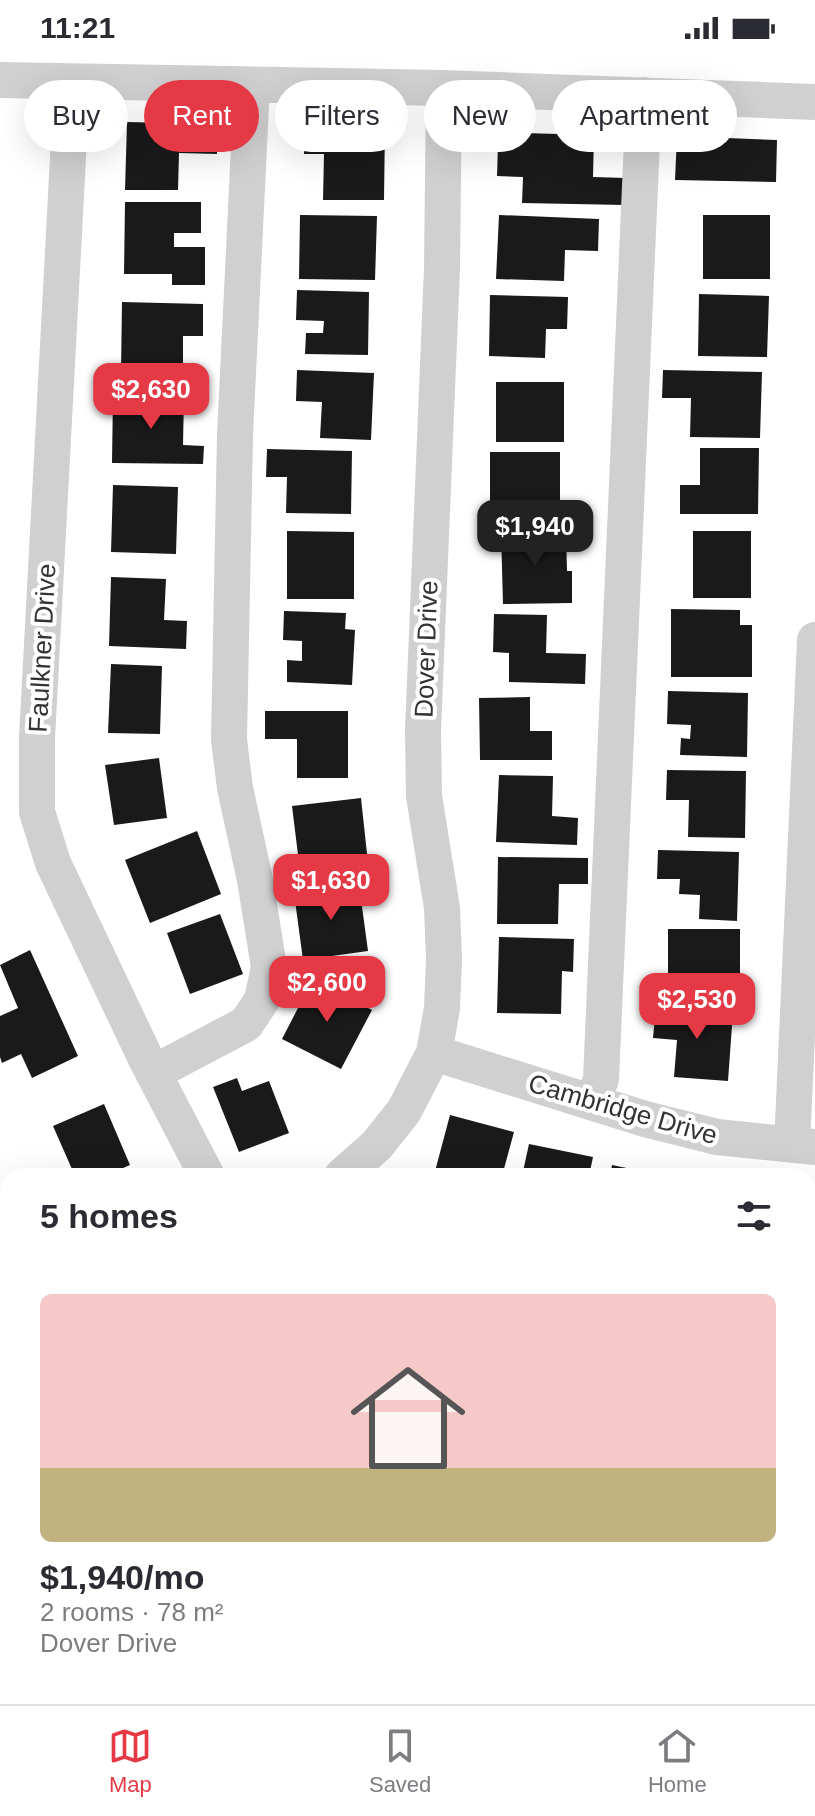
<!DOCTYPE html>
<html lang="en">
<head>
<meta charset="utf-8">
<style>
	:root { --surface:#fff; --page:#f7f7f7; --text:#2b2b33; --muted:#7c7c81; --line:#e1e1e2; --accent:#e63946 }
	body { margin:0; font-family:Helvetica,sans-serif; background:var(--page); color:var(--text); height:100vh; display:flex; flex-direction:column; font-size:30px; white-space:nowrap }
	* { box-sizing:border-box; margin:0 }
	p { font-size:26px; color:var(--muted) }
	.icon { flex:none; width:44px; height:44px; fill:none; stroke:currentColor; stroke-width:2; stroke-linecap:round; stroke-linejoin:round }
	.map { position:relative; flex:1; overflow:hidden }
	.side { position:absolute; left:0px; top:1112px; width:816px; height:536px; display:flex; flex-direction:column; background:var(--surface); border-radius:24px 24px 0 0; box-shadow:0 8px 32px #0002 }
	.side>* { flex:none }
	.hud { position:absolute; left:24px; top:24px; width:768px; height:72px; display:flex; gap:16px }
	.price { position:absolute; translate:-50% -68px; padding:0 18px; border-radius:16px; background:var(--accent); color:#fff; font-size:26px; line-height:52px; filter:drop-shadow(0 2px 4px #0008) }
	.price::after { content:''; position:absolute; left:50%; top:48px; width:24px; height:18px; margin-left:-12px; background:inherit; clip-path:polygon(0 0,100% 0,50% 100%) }
	.price.on { background:#222; color:#fff }
	ul { padding:0; list-style:none }
	li { display:grid; align-content:center; gap:16px; height:424px; padding:0 40px }
	li+li { border-top:2px solid var(--line) }
	li span { display:grid; place-items:center; height:248px; border-radius:12px; color:#555 }
	li>.icon { margin-inline-start:auto }
	span .icon { width:144px; height:144px; fill:#fffc; stroke-width:1 }
	li b { font-size:34px }
	h2 { display:flex; justify-content:space-between; align-items:center; height:96px; padding:0 40px; font-size:34px }
	.pill { padding:0 28px; border-radius:36px; background:var(--surface); box-shadow:0 8px 32px #0002; font-size:28px; line-height:72px }
	.pill.on { background:var(--accent); color:#fff }
	.status { display:flex; justify-content:space-between; align-items:center; height:56px; padding:0 40px; background:var(--surface); direction:ltr }
	.status svg { height:22px; fill:currentColor }
	.tabs { display:flex; justify-content:space-around; align-items:center; height:112px; border-top:2px solid var(--line); background:var(--surface); font-size:22px; color:var(--muted) }
	.tabs a { display:grid; justify-items:center; gap:4px }
	.tabs .on { color:var(--accent) }
	.map>svg:first-child { display:block }
	.building { fill:#1a1a1a }
	.lines { fill:none; stroke-linecap:round; stroke-linejoin:round }
	.path { stroke:#cdcdcd; stroke-width:5; stroke-dasharray:4 4; stroke-linecap:butt }
	.minor { stroke:#d0d0d0; stroke-width:36 }
	.labels { text-anchor:middle; stroke-width:8; stroke-linejoin:round; paint-order:stroke }
	.street-label { font-size:26px; fill:#333; stroke:#fff }
</style>
</head>
<body>
<div class="status"><b>11:21</b><svg viewBox="0 0 49 12"><path d="M0 12V9h3v3zM5 12V6h3v6zM10 12V3h3v9zM15 12V0h3v12zM26 1h20v11H26zM47 4h2v5h-2z"/></svg></div>
<div class="map">
<svg width="815" height="1648" viewBox="0 0 815 1648">
	<rect width="100%" height="100%" fill="#fff"/>
	<path class="building" d="M127,66l90,2v30l-38,-1 -1,37h-53z
		M304,69h81l-1,75h-61l1,-46h-20z
		M523,77l71,2 -1,42 33,1 -1,27 -103,-2 1,-26 -26,-1 1,-32 24,1z
		M677,80l100,4 -1,42 -101,-2z
		M125,146h76v31h-27v14h31v38h-33v-11h-48z
		M300,159l77,1 -2,64 -76,-1z
		M499,159l100,4 -1,32 -33,-1 -1,31 -68,-2z
		M703,159h67v64h-67z
		M297,234l72,2 -1,63 -63,-1 1,-21h17l1,-12 -28,-1z
		M699,238l70,2 -2,61 -69,-1z
		M490,239l78,2 -1,32h-21l-1,29 -56,-2z
		M122,246l81,2v32h-20v37l-62,-1z
		M297,314l77,3 -3,67 -51,-2 2,-36 -26,-1z
		M663,314l99,2 -2,66 -70,-1 1,-39h-29z
		M496,326h68v60h-68z
		M113,338l71,1 -1,50 21,1 -1,18 -91,-1z
		M700,392h59l-1,66h-78v-29h20z
		M267,393l85,2 -1,63 -65,-1 1,-36h-21z
		M490,396h70v69h-70z
		M113,429l65,2 -2,67 -65,-2z
		M287,475l67,1v67h-67z
		M693,475h58v67h-58z
		M501,476h65l1,39h5v32l-69,1z
		M111,521l55,2 -2,41 23,1 -1,28 -77,-3z
		M671,553l69,1v15h12v52h-81z
		M284,555l62,2 -1,16 10,1 -3,55 -65,-3v-22l15,1v-20l-19,-1z
		M494,558l53,1 -1,38 40,1 -1,30 -76,-2v-29l-16,-1z
		M111,608l51,2 -2,68 -52,-1z
		M668,635l80,2 -1,64 -67,-2 1,-17 9,1 1,-14 -24,-1z
		M530,641v34h22v29h-72l-1,-62z
		M265,655h83v67h-51v-39h-32z
		M159,702l8,60 -53,7 -9,-60z
		M667,714l79,1 -1,67 -57,-1 1,-37h-23z
		M499,719l54,1 -1,40 26,2 -1,27 -81,-3z
		M361,742l7,65 -68,8 -8,-65z
		M197,775l24,63 -71,29 -25,-63z
		M658,794l81,2 -2,69 -38,-2 1,-24 -21,-1 1,-15h-23z
		M498,801l90,1v26h-29l-1,40h-61z
		M359,828l9,67 -65,9 -9,-67z
		M220,858l23,60 -53,20 -23,-61z
		M668,873h72v70h-72z
		M499,881l75,2 -1,33 -11,-1 -1,43 -64,-1z
		M30,894l48,106 -46,22 -11,-24 -19,9 -2,-6v-41l18,-8 -18,-43z
		M313,923l59,31 -31,59 -59,-30z
		M656,950l77,6 -5,69 -54,-4 3,-37 -24,-2z
		M237,1022l5,13 27,-10 20,52 -50,19 -26,-65z
		M104,1048l26,61 -25,11h-30l-22,-50z
		M450,1059l64,17 -12,44 -68,-1z
		M529,1088l64,13 -4,19h-67z
		M612,1109l39,8 -1,3h-40z
		M808,1144l7,1v52h-7z
		M808,1313l7,1v81l-7,-1z
		M808,1551l7,2v68l-7,-1z"/>
	<g class="lines">
		<path class="path" d="M0,1610l8,4
			M61,1640l16,8"/>
		<path class="minor" d="M0,24l444,8 371,14
			M72,27l-35,655v74l16,51 94,198 60,115
			M434,997l211,66 72,18 98,10
			M153,1017l93,-49 16,-24 7,-33 -14,-87 -20,-92 -6,-48 6,-305 17,-350
			M593,1047l8,-24 43,-984
			M792,1089l23,-505
			M342,1120l35,-31 27,-34 30,-58 8,-45 2,-49 -2,-51 -18,-112 -1,-66 19,-462 2,-180
			M808,1268l7,2
			M808,1463l7,2"/>
	</g>
	<g class="labels">
		<g class="street-label">
			<text transform="translate(42 592) rotate(-87)" y="9">Faulkner Drive</text>
			<text transform="translate(426 593) rotate(-88)" y="9">Dover Drive</text>
			<text transform="translate(623 1053) rotate(16)" y="9">Cambridge Drive</text>
		</g>
	</g>
</svg>
<b class="price" style="left:151px;top:375px">$2,630</b>
<b class="price on" style="left:535px;top:512px">$1,940</b>
<b class="price" style="left:331px;top:866px">$1,630</b>
<b class="price" style="left:327px;top:968px">$2,600</b>
<b class="price" style="left:697px;top:985px">$2,530</b>
<div class="hud">
<a class="pill">Buy</a>
<a class="pill on">Rent</a>
<a class="pill">Filters</a>
<a class="pill">New</a>
<a class="pill">Apartment</a>
</div>
<section class="side">
<h2>5 homes<svg class="icon" aria-label="filters" viewBox="0 0 24 24"><path d="M4 7h16M4 17h16"/><circle cx="9" cy="7" r="2"/><circle cx="15" cy="17" r="2"/></svg></h2>
<ul>
<li><span style="background:linear-gradient(#f6c9c9 70%,#c2b280 0)"><svg class="icon" aria-label="home" viewBox="0 0 24 24"><path d="M3 11l9-7 9 7M6 9v11h12V9"/></svg></span><div><b>$1,940/mo</b><p>2 rooms · 78 m²</p><p>Dover Drive</p></div></li>
</ul>
</section>
</div>
<nav class="tabs">
<a class="on"><svg class="icon" aria-label="map" viewBox="0 0 24 24"><path d="M3 6l6-2 6 2 6-2v14l-6 2-6-2-6 2zM9 4v14M15 6v14"/></svg>Map</a>
<a><svg class="icon" aria-label="saved" viewBox="0 0 24 24"><path d="M7 4h10v16l-5-4-5 4z"/></svg>Saved</a>
<a><svg class="icon" aria-label="home" viewBox="0 0 24 24"><path d="M3 11l9-7 9 7M6 9v11h12V9"/></svg>Home</a>
</nav>
</body>
</html>
